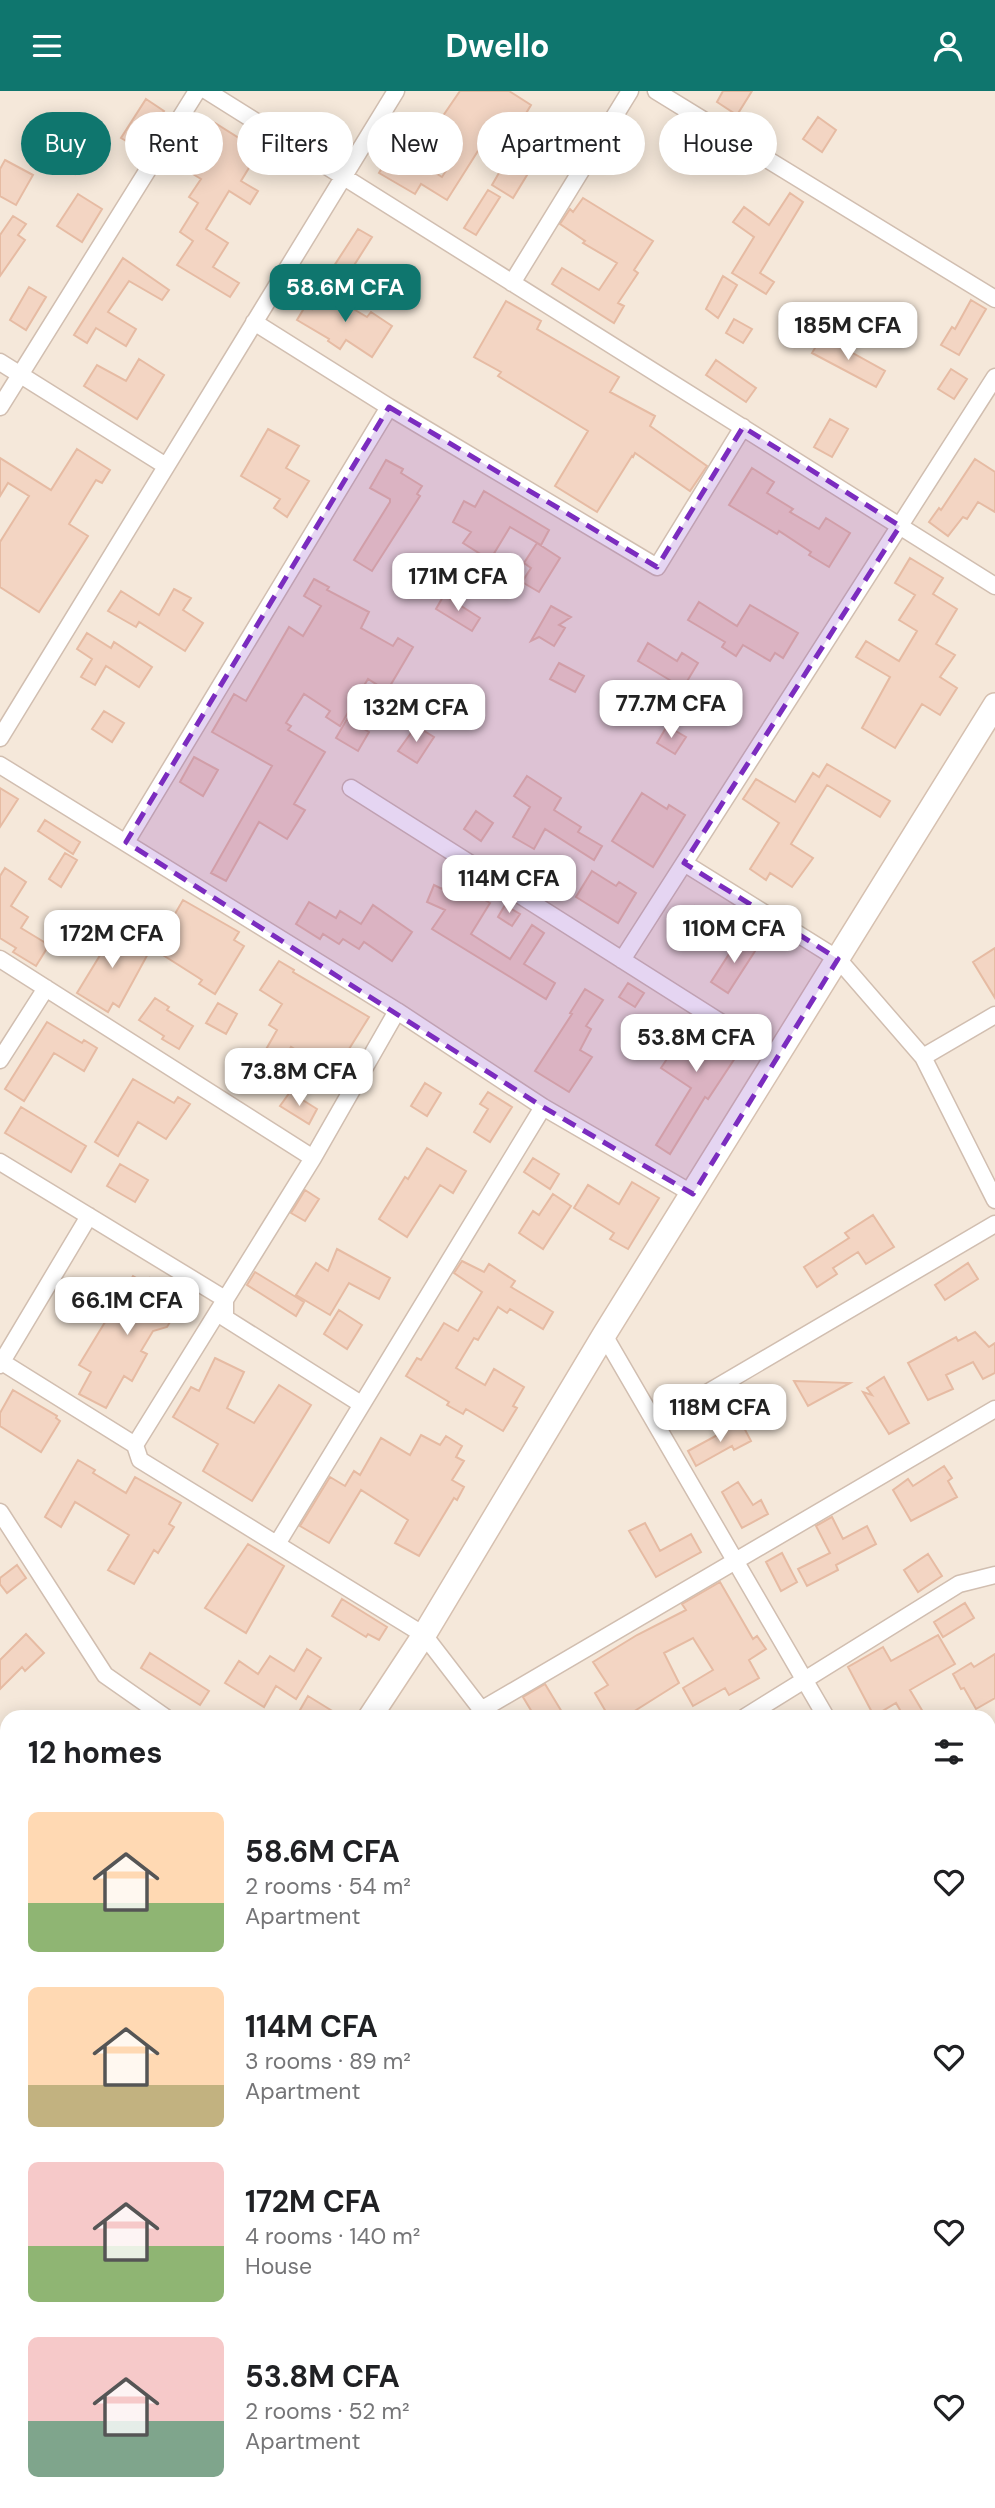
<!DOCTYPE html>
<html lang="en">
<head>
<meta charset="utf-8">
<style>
	:root { --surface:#fff; --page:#f6f6f6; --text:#202124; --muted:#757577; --accent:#0f766e }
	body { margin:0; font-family:"DM Sans",sans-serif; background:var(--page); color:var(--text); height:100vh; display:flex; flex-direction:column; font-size:26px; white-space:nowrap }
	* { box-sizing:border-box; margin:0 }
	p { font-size:23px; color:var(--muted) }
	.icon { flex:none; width:38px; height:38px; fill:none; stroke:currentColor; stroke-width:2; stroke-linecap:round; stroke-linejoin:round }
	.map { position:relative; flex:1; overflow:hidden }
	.details { position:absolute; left:0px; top:1619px; width:996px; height:800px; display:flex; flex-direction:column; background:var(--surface); border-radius:21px 21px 0 0; box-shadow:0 4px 18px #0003 }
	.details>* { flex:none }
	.guide { position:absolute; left:21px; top:21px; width:954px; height:63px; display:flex; gap:14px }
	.price { position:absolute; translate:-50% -60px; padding:0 16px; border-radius:14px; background:#fff; color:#222; font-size:23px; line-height:46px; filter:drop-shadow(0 2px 4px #0008) }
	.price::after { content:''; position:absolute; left:50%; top:42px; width:21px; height:16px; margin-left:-10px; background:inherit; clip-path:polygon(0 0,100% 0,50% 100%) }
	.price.current { background:var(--accent); color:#fff }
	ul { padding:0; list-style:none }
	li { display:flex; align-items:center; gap:21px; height:175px; padding:0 28px }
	li span { display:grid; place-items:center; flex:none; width:196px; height:140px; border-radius:10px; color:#555 }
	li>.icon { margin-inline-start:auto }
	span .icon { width:84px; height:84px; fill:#fffc; stroke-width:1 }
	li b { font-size:30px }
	h2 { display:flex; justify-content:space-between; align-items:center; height:84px; padding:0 28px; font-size:30px }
	.tag { padding:0 24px; border-radius:32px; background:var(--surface); box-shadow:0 4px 18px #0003; font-size:24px; line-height:63px }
	.tag.current { background:var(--accent); color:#fff }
	header { display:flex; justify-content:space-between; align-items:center; height:91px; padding:0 28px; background:var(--accent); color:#fff; font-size:32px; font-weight:700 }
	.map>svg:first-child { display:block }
	.residential { fill:#f5e8da; fill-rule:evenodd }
	.building { fill:#f3d5c3; stroke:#e6bba3; stroke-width:2 }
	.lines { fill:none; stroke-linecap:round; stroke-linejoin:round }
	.street-casing { stroke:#d1beb0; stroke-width:19 }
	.secondary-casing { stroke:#d6c0b0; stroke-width:26 }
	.street { stroke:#fff; stroke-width:16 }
	.secondary { stroke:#fff; stroke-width:23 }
	.marked { fill:#7b2cbf; fill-opacity:0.2; stroke:#7b2cbf; stroke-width:5; stroke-dasharray:14 9; stroke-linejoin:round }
</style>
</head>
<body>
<header><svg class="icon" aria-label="menu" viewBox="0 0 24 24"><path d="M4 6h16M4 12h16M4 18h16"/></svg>Dwello<svg class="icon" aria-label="person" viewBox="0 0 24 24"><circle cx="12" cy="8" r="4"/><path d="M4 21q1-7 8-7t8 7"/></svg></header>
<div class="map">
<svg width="995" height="2417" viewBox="0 0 995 2417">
	<rect width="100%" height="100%" fill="#fdf6ec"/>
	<path class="residential" d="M0,0h995v2417h-995zM7,1626h982v786h-982z"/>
	<path class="building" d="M460,0h49l22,14 -21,35 28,17 -25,41 -21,-13 15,-26 -24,-16 -36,57 -26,-16 -6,10 -36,-21 15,-25 5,3 19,-30 17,10 -19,30 26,16 19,-30 -27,-18z
		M723,0h29l-15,24 -20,-13z
		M146,8l18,12 -24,38 -19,-11z
		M204,25l35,22 1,-2 21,12 -20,33 17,10 -8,13 -21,-13 -23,38 22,14 -15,24 26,16 -9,14 -53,-32 16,-24 -13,-9 18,-29 -9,-6 12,-18 -13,-8 16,-27 -12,-7z
		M82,26l22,13 -29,44 -24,-17 10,-15 4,3z
		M818,26l18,13 -14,22 -19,-13z
		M705,51l22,11 -8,17 -22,-11z
		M5,69l28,15 -17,30 -16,-9v-27z
		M488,99l12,7 -24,38 -12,-7z
		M790,102l13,9 -43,71 14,9 -8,12 -34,-21 22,-36 -21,-15 11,-15 25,18z
		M78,103l24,15 -20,33 -25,-16z
		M583,107l70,43 -19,29 4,3 -20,30 6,3 -10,17 -62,-39 10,-16 37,22 18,-27 -34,-20 2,-2 -25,-17 10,-15 3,3z
		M13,125l13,8 -8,11 7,5 -25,36v-41z
		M358,138l14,8 -26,41 -14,-9z
		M123,167l46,32 -7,10 -33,-19 -21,31 28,17 -10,17 -30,-18 -9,15 -13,-8z
		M723,185l14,9 -19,33 -12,-9z
		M29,196l17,10 -20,33 -16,-10z
		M323,200l44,26 4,-5 21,14 -20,31 -26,-17 -6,9 -12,-8 1,-2 -32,-19 9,-15 6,4z
		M971,209l15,9 -27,46 -18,-10 11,-18 3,2z
		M506,210l35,20 -4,8 82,48 -9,15 45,24 -5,10 57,40 -17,25 -55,-38 -2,4 -1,-1 -35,56 -42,-26 33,-55 -90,-55 3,-4 -27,-15z
		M734,228l18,10 -9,14 -17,-10z
		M822,245l63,35 -9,16 -64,-34z
		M139,268l25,16 -27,44 -53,-33 13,-21 29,16z
		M716,269l40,28 -10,14 -40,-27z
		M951,278l16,10 -13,20 -16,-10z
		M830,328l18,10 -16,28 -18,-10z
		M268,338l31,17 -13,22 23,13 -22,36 -13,-9 6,-9 -39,-23z
		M77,358l33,21 -8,13 -6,-3 -27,44 19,12 -49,76 -39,-25v-45l29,-46 -21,-13 -8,13v-38l51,32z
		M975,368l20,13v40l-17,-10 -11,17 -4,-2 -15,19 -19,-14 10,-14 2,2z
		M386,369l17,9 -2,4 21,13 -5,8 3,2 -48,75 -18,-11 36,-58v-3l-20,-11z
		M752,377l22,14 -7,11 26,16 -3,3 29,17 7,-11 24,15 -21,34 -20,-12 2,-3 -32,-21 -2,3 -48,-29z
		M484,400l65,39 -8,15 -31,-18 -20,33 -27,-17 8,-11 -18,-10 11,-21 11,6z
		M537,452l23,15 -21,34 -17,-10 9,-14 -7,-5z
		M910,467l33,20 -10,16 24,15 -21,35 19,11 -15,22 17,11 -17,27 -18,-11 -27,44 -33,-20 28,-51 -34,-20 10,-16 33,20 18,-30 -18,-11 16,-25 -20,-12z
		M314,488l15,8 -2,3 42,22 -8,16 32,18 5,-8 15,9 -26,44 -19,-12 -28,47 -14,-9 4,-6 -26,-17 -18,29 5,3 -3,4 37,22 -31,52 11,6 -18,29 -28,-17 -33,59 -15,-8 61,-107 -60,-34 22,-38 12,7 43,-74 14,9 18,-30 -17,-10z
		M174,498l17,9 -8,12 20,13 -18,28 -46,-29 -3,5 -28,-16 13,-20 38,24z
		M444,504l36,23 -8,13 -36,-22z
		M699,511l38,24 13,-21 48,28 -15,25 -8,-5 -5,8 -27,-16 -7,11 -14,-9 3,-5 -37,-22z
		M551,515l20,11 -12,8 6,3 -11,18 -15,-9 -8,4z
		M87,542l24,15 3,-6 38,25 -13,20 -33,-21 -11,19 -14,-8 11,-18 -15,-10z
		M648,552l29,18 5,-8 16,10 -15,25 -45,-27z
		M559,572l25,13 -9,16 -25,-13z
		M104,620l20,12 -12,19 -20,-13z
		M347,628l22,13 -11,19 -22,-13z
		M416,635l18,11 -17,26 -19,-12z
		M667,635l19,11 -11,17 -18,-11z
		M194,666l24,13 -15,26 -23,-14z
		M827,673l63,37 -10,16 -53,-32 -36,59 22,14 -21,29 -22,-14 -4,7 -16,-11 29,-46 -36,-24 13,-20 39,23 18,-29 6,4z
		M527,685l34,22 -7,12 27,17 -3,5 24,14 -8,14 -49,-31 -11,20 -21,-12 17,-30 -16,-11z
		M0,697l18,11 -18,28z
		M642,702l25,16 2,-4 16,10 -32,52 -41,-26z
		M476,720l17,12 -12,18 -17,-12z
		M45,729l35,22 -7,12 -35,-23z
		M65,762l12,7 -16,27 -12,-8z
		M5,777l21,14 -15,24 17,11 -7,11 28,17 -13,21 -23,-14 3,-4 -16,-10v-62z
		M592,780l24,15 3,-4 17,11 -18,30 -42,-26z
		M452,782l19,11 -3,6 22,13 -19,31 39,25 22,-34 12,8 -20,31 31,19 -9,16 -114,-70 13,-19 -18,-8 7,-17 8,4z
		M183,809l56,32 -5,8 10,6 -29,48 -16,-10 3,-4 -47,-30 20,-30 -3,-1z
		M309,811l27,16 4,-7 21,13 12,-19 39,27 -20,29 -28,-19 -5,7 -16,-10 -4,5 -16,-10 -3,5 -24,-15z
		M505,814l15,9 -8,12 -14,-9z
		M695,815l13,8 -15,24 -13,-8z
		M103,835l46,26 -30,55 -6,-4 -5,9 -31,-19 25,-41 -10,-6z
		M740,846l17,11 -29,45 -17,-11z
		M995,857v50l-22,-36z
		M279,870l15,9 -1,2 76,45 -20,32 4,2 -13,22h-6l-43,-26 -22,37 -17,-10 25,-44 -8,-5 13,-21 -22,-14z
		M628,892l16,10 -9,14 -16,-10z
		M585,898l18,11 -17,26 5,3 -11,21 12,7 -23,35 -34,-21 37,-57 -2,-1z
		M155,907l14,9 -2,3 26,16 -14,23 -17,-10 2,-3 -25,-16z
		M218,912l19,11 -11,20 -20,-11z
		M694,927l47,31 -33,50 -3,-2 -35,57 -14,-9 35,-57 -30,-20z
		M47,931l35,21 2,-3 13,8 -13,23 -30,-18 -30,48 -19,-12z
		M133,988l41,24 4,-6 12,7 -24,35 -28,-17 -20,34 -23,-14z
		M425,992l16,10 -14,23 -16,-10z
		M290,1001l27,17 -8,15 -29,-18z
		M488,1001l24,15 -22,35 -16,-10 14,-23 -8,-5z
		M21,1016l65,39 -15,26 -66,-39z
		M427,1057l39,23 -13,22 -13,-8 -33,52 -28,-18 26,-42 3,2z
		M533,1067l26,16 -9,15 -26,-17z
		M120,1073l28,16 -13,22 -28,-16z
		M632,1091l27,16 -31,51 -18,-10 4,-6 -40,-25 14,-23 31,19z
		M305,1099l14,9 -14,22 -14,-8z
		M553,1103l18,12 -28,43 -24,-16 14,-22 6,4z
		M873,1124l21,32 -28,17 -8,-12 -25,16 4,6 -20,13 -13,-20 45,-29 -4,-5z
		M337,1158l53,29 -11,21 -30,-16 -19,32 -34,-20 20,-32 12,8z
		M462,1170l22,11 5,-8 26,17 -4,6 42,25 -10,17 -33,-20 -3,4 -9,-6 -20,33 -4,-2 -18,30 29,17 9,-16 30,18 -11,19 4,2 -14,23 -37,-22 -3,5 -16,-9 2,-3 -43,-26 11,-18 4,2 23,-37 14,8 24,-39 -28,-19z
		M968,1172l10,16 -33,21 -10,-15z
		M255,1181l49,30 -8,14 -49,-31z
		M133,1185l14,8 3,-6 34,21 -17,28 -14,4 -12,20 6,3 -15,27 -8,-5 -18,32 -27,-14 12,-22 -12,-7z
		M339,1219l23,15 -15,24 -23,-15z
		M975,1241l14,15 6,-4v30l-12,6 -10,-17 -27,13 7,14 -25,11 -20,-37 48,-26 2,4z
		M215,1267l29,14 -17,36 27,15 25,-38 32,20 -59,96 -49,-30 15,-27 -45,-27 18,-30 8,4z
		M884,1286l25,46 -20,11 -26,-42 9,3 -5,-7z
		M794,1290l56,2 -42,23z
		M13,1299l44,26 -1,2 4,3 -19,31 -41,-26v-13z
		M741,1331l10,19 -17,9 -2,-4 -36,20 -8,-15z
		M421,1344l19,10 6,-9 16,10 -6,11 8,4 -12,19 12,7 -7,13 -3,-2 -35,58 -24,-13 13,-23 -47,-30 -32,53 -29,-17 30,-49 15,9 9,-15 6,4 21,-37 29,17z
		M78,1369l17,10 -2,3 33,20 9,-16 46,26 -12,21 5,3 -16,26 -4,-3 -20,34 -26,-14 21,-35 -54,-33 -14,25 -16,-10z
		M944,1375l8,12 -4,3 9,16 -46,24 -18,-31 15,-11 5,7z
		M738,1391l15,23 8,-5 7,14 -26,14 -20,-36z
		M832,1426l11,22 24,-13 9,18 -40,21 2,5 -31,16 -9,-17 32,-16 -14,-27z
		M645,1432l15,28 31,-17 10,18 -45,25 -27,-46z
		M248,1453l36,22 -38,67 -41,-25z
		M782,1462l15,29 -16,9 -15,-29z
		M928,1463l14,22 -24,16 -14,-22z
		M17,1474l9,13 -19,15 -7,-9v-6z
		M720,1491l33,57 4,-3 9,13 -17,11 10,18 -30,17 -4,-7 -32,18 -10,-18 30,-18 -20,-32 -29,15 15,30 -54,34h-16l-14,-24 13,-8 -15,-23 44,-27 49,-25 -4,-6z
		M342,1508l45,28 -8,13 -11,-6 -2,3 -34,-21z
		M965,1512l9,15 -31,19 -9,-15z
		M26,1543l18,19 -19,18 -3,-4 -22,22v-29z
		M938,1544l17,29 -45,26 16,27h-22l-8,-14 -22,13 -26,-49 35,-20 8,14z
		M307,1558l14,9 -25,41 -20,-13 -12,21 -39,-24 14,-22 19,13 12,-18 24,15z
		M150,1562l59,38 -9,14 -59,-37z
		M995,1563v44l-19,11 -12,-21 -3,1 -8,-15 18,-11 3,4z
		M545,1593l20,33h-30l-12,-20z
		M308,1605l34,21h-46z"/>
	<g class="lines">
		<defs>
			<path id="street" d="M207,0l788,495
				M656,0l339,208
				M512,192l118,-192
				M254,231l135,85 268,160 86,-140
				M0,271l166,104
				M0,316l197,-316
				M0,647l396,-647
				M0,674l397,246 146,96 150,87
				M351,697l426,270
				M126,751l263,-435
				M684,772l154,96 85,98 72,143
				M0,868l313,199
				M622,869l373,-583
				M923,966l72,-42
				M0,969l46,-72
				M0,1071l225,137v19l136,86
				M604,1244l222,382
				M2,1271l133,83 5,15 284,175 63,82
				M0,1274l89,-149
				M656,1332l339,-199
				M135,1354l178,-287 84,-147
				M0,1421l105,163 60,42
				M277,1453l266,-437
				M481,1619l514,-301
				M745,1626l214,-133 36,-9
				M989,1653l6,-3
				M0,1773l7,3
				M989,1904l6,10
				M989,2014l6,-3
				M989,2163l6,-4
				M989,2345l6,-4
				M965,2412l4,5
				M215,2417l5,-5
				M420,2417l4,-5
				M595,2417l5,-5"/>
			<path id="secondary" d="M370,1626l54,-82 180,-300 391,-630
				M0,2225l7,-11"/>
		</defs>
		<use href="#street" class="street-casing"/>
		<use href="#secondary" class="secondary-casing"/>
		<use href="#street" class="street"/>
		<use href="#secondary" class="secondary"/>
	</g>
	<path class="marked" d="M389,316l268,160 86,-140 157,99 -216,337 154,96 -145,235 -150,-87 -417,-265z"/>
</svg>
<b class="price current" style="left:345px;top:233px">58.6M CFA</b>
<b class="price" style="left:848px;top:271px">185M CFA</b>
<b class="price" style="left:458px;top:522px">171M CFA</b>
<b class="price" style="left:671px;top:649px">77.7M CFA</b>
<b class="price" style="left:416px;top:653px">132M CFA</b>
<b class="price" style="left:509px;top:824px">114M CFA</b>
<b class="price" style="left:734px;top:874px">110M CFA</b>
<b class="price" style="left:112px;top:879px">172M CFA</b>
<b class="price" style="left:696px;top:983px">53.8M CFA</b>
<b class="price" style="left:299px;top:1017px">73.8M CFA</b>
<b class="price" style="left:127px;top:1246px">66.1M CFA</b>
<b class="price" style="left:720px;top:1353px">118M CFA</b>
<div class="guide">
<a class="tag current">Buy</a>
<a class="tag">Rent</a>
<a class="tag">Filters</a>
<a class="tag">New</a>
<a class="tag">Apartment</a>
<a class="tag">House</a>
</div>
<section class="details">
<h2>12 homes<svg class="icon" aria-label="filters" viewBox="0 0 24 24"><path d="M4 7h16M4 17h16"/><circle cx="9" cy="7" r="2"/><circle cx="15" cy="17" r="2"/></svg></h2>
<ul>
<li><span style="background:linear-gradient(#ffd9b3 65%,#8fb573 0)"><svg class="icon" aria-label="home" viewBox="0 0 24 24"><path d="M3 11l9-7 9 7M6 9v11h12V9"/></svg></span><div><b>58.6M CFA</b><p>2 rooms · 54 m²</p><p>Apartment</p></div><svg class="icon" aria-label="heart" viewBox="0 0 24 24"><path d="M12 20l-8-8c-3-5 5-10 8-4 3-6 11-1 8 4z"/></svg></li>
<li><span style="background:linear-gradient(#ffd9b3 70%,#c2b280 0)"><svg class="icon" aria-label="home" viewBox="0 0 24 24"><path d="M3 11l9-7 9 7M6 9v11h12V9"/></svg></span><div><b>114M CFA</b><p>3 rooms · 89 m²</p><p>Apartment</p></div><svg class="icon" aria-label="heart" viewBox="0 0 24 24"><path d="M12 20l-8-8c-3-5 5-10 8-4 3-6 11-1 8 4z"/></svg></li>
<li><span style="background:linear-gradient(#f6c9c9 60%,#8fb573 0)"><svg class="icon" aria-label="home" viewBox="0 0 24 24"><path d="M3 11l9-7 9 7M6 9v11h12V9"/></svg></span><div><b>172M CFA</b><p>4 rooms · 140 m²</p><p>House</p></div><svg class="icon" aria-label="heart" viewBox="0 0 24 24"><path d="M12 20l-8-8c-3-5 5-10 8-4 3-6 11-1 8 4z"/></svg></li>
<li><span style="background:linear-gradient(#f6c9c9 60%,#7fa58c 0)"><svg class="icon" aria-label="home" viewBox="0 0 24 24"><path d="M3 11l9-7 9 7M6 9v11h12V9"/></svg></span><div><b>53.8M CFA</b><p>2 rooms · 52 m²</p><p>Apartment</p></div><svg class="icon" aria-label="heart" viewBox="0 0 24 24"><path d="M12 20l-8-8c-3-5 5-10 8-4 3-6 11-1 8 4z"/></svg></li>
</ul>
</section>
</div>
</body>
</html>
